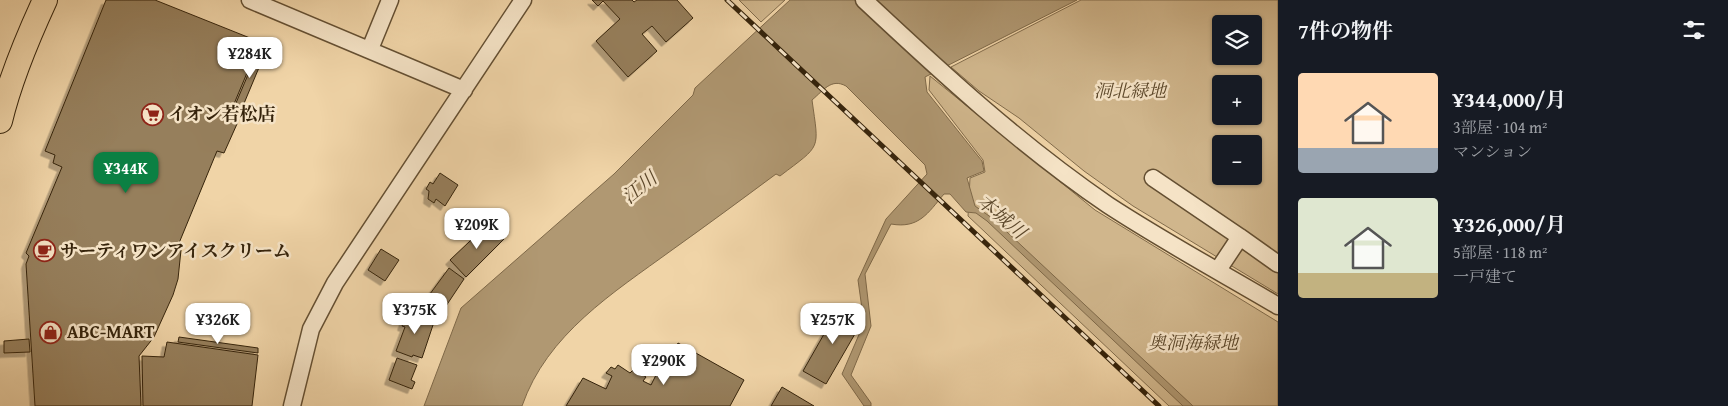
<!DOCTYPE html>
<html lang="ja">
<head>
<meta charset="utf-8">
<style>
	:root { --surface:#171b24; --page:#20242c; --text:#f1f3f6; --muted:#9ea1a6; --accent:#0b8043 }
	body { margin:0; font-family:"Gentium Book Plus","Noto Serif JP",serif; background:var(--page); color:var(--text); height:100vh; display:flex; flex-direction:column; font-size:19px; white-space:nowrap }
	* { box-sizing:border-box; margin:0 }
	p { font-size:16px; color:var(--muted) }
	.icon { flex:none; width:28px; height:28px; fill:none; stroke:currentColor; stroke-width:2; stroke-linecap:round; stroke-linejoin:round }
	.map { position:relative; flex:1; overflow:hidden }
	.details { display:flex; flex-direction:column; background:var(--surface); width:450px }
	.details>* { flex:none }
	.tools { position:absolute; left:1212px; top:15px; display:grid; gap:10px }
	.tools a { display:grid; place-items:center; width:50px; height:50px; border-radius:5px; background:var(--surface); box-shadow:0 1px 4px #0004; font-size:25px }
	.price { position:absolute; translate:-50% -42px; padding:0 11px; border-radius:10px; background:#fff; color:#222; font-size:16px; line-height:32px; filter:drop-shadow(0 1px 2px #0008) }
	.price::after { content:''; position:absolute; left:50%; top:30px; width:15px; height:11px; margin-left:-8px; background:inherit; clip-path:polygon(0 0,100% 0,50% 100%) }
	.price.current { background:var(--accent); color:#fff }
	ul { padding:0; list-style:none }
	li { display:flex; align-items:center; gap:15px; height:125px; padding:0 20px }
	li span { display:grid; place-items:center; flex:none; width:140px; height:100px; border-radius:5px; color:#555 }
	li>.icon { margin-inline-start:auto }
	span .icon { width:60px; height:60px; fill:#fffc; stroke-width:1 }
	li b { font-size:21px }
	h2 { display:flex; justify-content:space-between; align-items:center; height:60px; padding:0 20px; font-size:21px }
	main { display:flex; flex:1; min-height:0 }
	.map>svg:first-child { display:block }
	.green { fill:#d0b68c; stroke:#826c4c; fill-rule:evenodd }
	.water { fill:#b09872; stroke:#7f6949 }
	.building { fill:#967f5c; stroke:#35230b; filter:url(#shadow) }
	.lines { fill:none; stroke-linecap:round; stroke-linejoin:round }
	.minor-casing { stroke:#644f32; stroke-width:19 }
	.highway-casing { stroke:#35230b; stroke-width:26 }
	.minor { stroke:#f5e3c6; stroke-width:16 }
	.highway { stroke:#f0d4a7; stroke-width:24 }
	.rail-casing { stroke:#35230b; stroke-width:5 }
	.rail { stroke:#f5e3c6; stroke-width:3; stroke-dasharray:9; stroke-linecap:butt }
	.labels { text-anchor:middle; stroke-width:5; stroke-linejoin:round; paint-order:stroke }
	.park-label { font-size:18px; font-style:italic; fill:#5c482b; stroke:#f5e3c6 }
	.poi-label { font-size:18px; font-weight:bold; fill:#35230b; stroke:#f5e3c6; text-anchor:start }
	.water-label { font-size:19px; font-style:italic; fill:#5a462a; stroke:#f5e3c6 }
</style>
</head>
<body>
<main>
<div class="map">
<svg width="1278" height="406" viewBox="0 0 1278 406">
	<defs>
		<filter id="shadow"><feDropShadow dx="-4.5" dy="4.5" stdDeviation="0" flood-color="#0004"/></filter>
	</defs>
	<rect width="100%" height="100%" fill="#f0d4a7"/>
	<filter id="stains"><feTurbulence type="fractalNoise" baseFrequency=".004" numOctaves="4"/><feColorMatrix values="0 0 0 0 .2 0 0 0 0 .09 0 0 0 0 .02 0 0 0 .5 -.17"/></filter>
	<radialGradient id="worn" r=".72"><stop offset=".6" stop-color="#630" stop-opacity="0"/><stop offset="1" stop-color="#630" stop-opacity=".3"/></radialGradient>
	<path class="green" d="M739,0h46l-24,22z
		M1081,0h197v294l-145,-88 -49,-35 -65,-53 -40,-27 -28,-24zM1221,24h33v32h-33zM1221,84h33v32h-33zM1221,144h33v32h-33z
		M930,76l165,134 183,112v84h-109l-201,-190 2,-38 15,-6 -2,-12 -54,-70z"/>
	<path class="water" d="M790,0h287l-152,77 2,15 55,69 2,10 -17,7 8,28 17,12 201,188h-10l-196,-185 -11,-8 -10,-1 -16,-18h-6c-16,19 -25,35 -53,30l-26,50 6,52 -20,49 20,28v3h-7l-22,-32 22,-51 -6,-43 28,-61 41,-45 -2,-9 -79,-79c-15,-8 -22,4 -34,14 7,51 10,44 -32,76l-4,-2c-35,26 -69,51 -104,76 -59,43 -125,84 -150,156h-98l37,-98 153,-134 79,-79 2,-7z"/>
	<path class="building" d="M106,0h49l105,42 -29,69 10,4 -17,38 -7,-2 -40,97 4,2 -3,29 -5,16 -19,42 -15,19 2,50h-106l-9,-142 3,-8 -3,-3 36,-86 -9,-4 2,-8 -10,-4z
		M592,0h40l2,2 3,-2h40l16,18 -27,24 -14,-16 -10,8 15,17 -29,26 -32,-36 24,-22 -17,-18 -5,5z
		M261,44l7,2 -28,67 -7,-3z
		M440,173l18,12 -13,21 -9,-7 -2,4 -6,-4 1,-8 -3,-2 4,-7 3,2z
		M488,224l16,15 -38,38 -16,-17z
		M381,249l18,11 -14,21 -17,-11z
		M449,268l15,11 -20,30 -17,-11z
		M840,306l23,14 -37,64 -23,-13z
		M409,307l6,2 -2,8 5,2 1,-3 15,6 -12,36 -9,-3 -1,2 -16,-6 9,-24 -3,-1z
		M179,337l79,11v5l-80,-11z
		M29,339l1,13 -26,1v-12z
		M167,342l91,13 -6,51h-109l-1,-50 22,1z
		M678,343l66,37 -14,26h-164l17,-28 23,11 6,-13 -6,-3 5,-6 4,2 3,-4 12,8 4,-4 12,8 -3,4 8,4 5,-10 4,3z
		M397,358l20,7 -6,15 4,2 -3,7 -23,-9z
		M782,387l32,19h-43z"/>
	<g class="lines">
		<defs>
			<path id="minor" d="M250,0l214,90
				M864,0c78,73 156,145 244,205 55,36 114,68 170,101
				M370,49l20,-49
				M1153,178l87,59
				M1218,270l22,-33 38,27
				M292,406l19,-77 24,-46 188,-283"/>
			<path id="highway" d="M0,121c10,-42 27,-82 45,-121"/>
		</defs>
		<use href="#minor" class="minor-casing"/>
		<use href="#highway" class="highway-casing"/>
		<use href="#minor" class="minor"/>
		<use href="#highway" class="highway"/>
		<defs>
			<path id="rail" d="M727,0l432,406"/>
		</defs>
		<use href="#rail" class="rail-casing"/>
		<use href="#rail" class="rail"/>
	</g>
	<defs>
		<symbol id="supermarket-ring" viewBox="-11 -11 22 22"><circle r="9.5" fill="#f5e3c6" stroke="#8f2418" stroke-width="1.5"/><path d="M-6-5.5h2.5l.6 2H6L4.5 2H-2.5L-4.4-4H-6ZM-1.5 3.2a1.3 1.3 0 1 0 .1 0ZM3 3.2a1.3 1.3 0 1 0 .1 0Z" fill="#8f2418"/></symbol>
		<symbol id="cafe-ring" viewBox="-11 -11 22 22"><circle r="9.5" fill="#f5e3c6" stroke="#8f2418" stroke-width="1.5"/><path d="M-5.5-4.5H6V0H3Q3 3.5 0 3.5H-2.5Q-5.5 3.5-5.5 0ZM3-3.2v2h1.7v-2ZM-6 4.5H4V6H-6Z" fill="#8f2418"/></symbol>
		<symbol id="shop-ring" viewBox="-11 -11 22 22"><circle r="9.5" fill="#f5e3c6" stroke="#8f2418" stroke-width="1.5"/><path d="M-5-2.5h2.3a2.7 3.5 0 0 1 5.4 0H5L5.5 6h-11ZM-1.5-2.5h3a1.5 2.3 0 0 0-3 0Z" fill="#8f2418"/></symbol>
	</defs>
	<g fill-rule="evenodd">
		<use href="#supermarket-ring" x="140" y="102" width="25" height="25"/>
		<use href="#cafe-ring" x="32" y="238" width="25" height="25"/>
		<use href="#shop-ring" x="38" y="320" width="25" height="25"/>
	</g>
	<g class="labels">
		<g class="park-label">
			<text x="1130" y="97">洞北緑地</text>
			<text x="1193" y="349">奥洞海緑地</text>
		</g>
		<g class="poi-label">
			<text x="168" y="120">イオン若松店</text>
			<text x="60" y="257">サーティワンアイスクリーム</text>
			<text x="67" y="338">ABC-MART</text>
		</g>
		<g class="water-label">
			<text transform="translate(639 187) rotate(-39)" y="7">江川</text>
			<text transform="translate(1002 216) rotate(40)" y="7">本城川</text>
		</g>
	</g>
	<rect width="100%" height="100%" filter="url(#stains)"/>
	<rect width="100%" height="100%" fill="url(#worn)"/>
</svg>
<div class="tools">
<a><svg class="icon" aria-label="layers" viewBox="0 0 24 24"><path d="M12 4l9 5-9 5-9-5zM3 14l9 5 9-5"/></svg></a>
<a>+</a>
<a>−</a>
</div>
<b class="price" style="left:250px;top:79px">¥284K</b>
<b class="price current" style="left:126px;top:194px">¥344K</b>
<b class="price" style="left:477px;top:250px">¥209K</b>
<b class="price" style="left:415px;top:335px">¥375K</b>
<b class="price" style="left:218px;top:345px">¥326K</b>
<b class="price" style="left:833px;top:345px">¥257K</b>
<b class="price" style="left:664px;top:386px">¥290K</b>
</div>
<section class="details">
<h2>7件の物件<svg class="icon" aria-label="filters" viewBox="0 0 24 24"><path d="M4 7h16M4 17h16"/><circle cx="9" cy="7" r="2"/><circle cx="15" cy="17" r="2"/></svg></h2>
<ul>
<li><span style="background:linear-gradient(#ffd9b3 75%,#9aa5b1 0)"><svg class="icon" aria-label="home" viewBox="0 0 24 24"><path d="M3 11l9-7 9 7M6 9v11h12V9"/></svg></span><div><b>¥344,000/月</b><p>3部屋 · 104 m²</p><p>マンション</p></div></li>
<li><span style="background:linear-gradient(#dfe7d0 75%,#c2b280 0)"><svg class="icon" aria-label="home" viewBox="0 0 24 24"><path d="M3 11l9-7 9 7M6 9v11h12V9"/></svg></span><div><b>¥326,000/月</b><p>5部屋 · 118 m²</p><p>一戸建て</p></div></li>
</ul>
</section>
</main>
</body>
</html>
